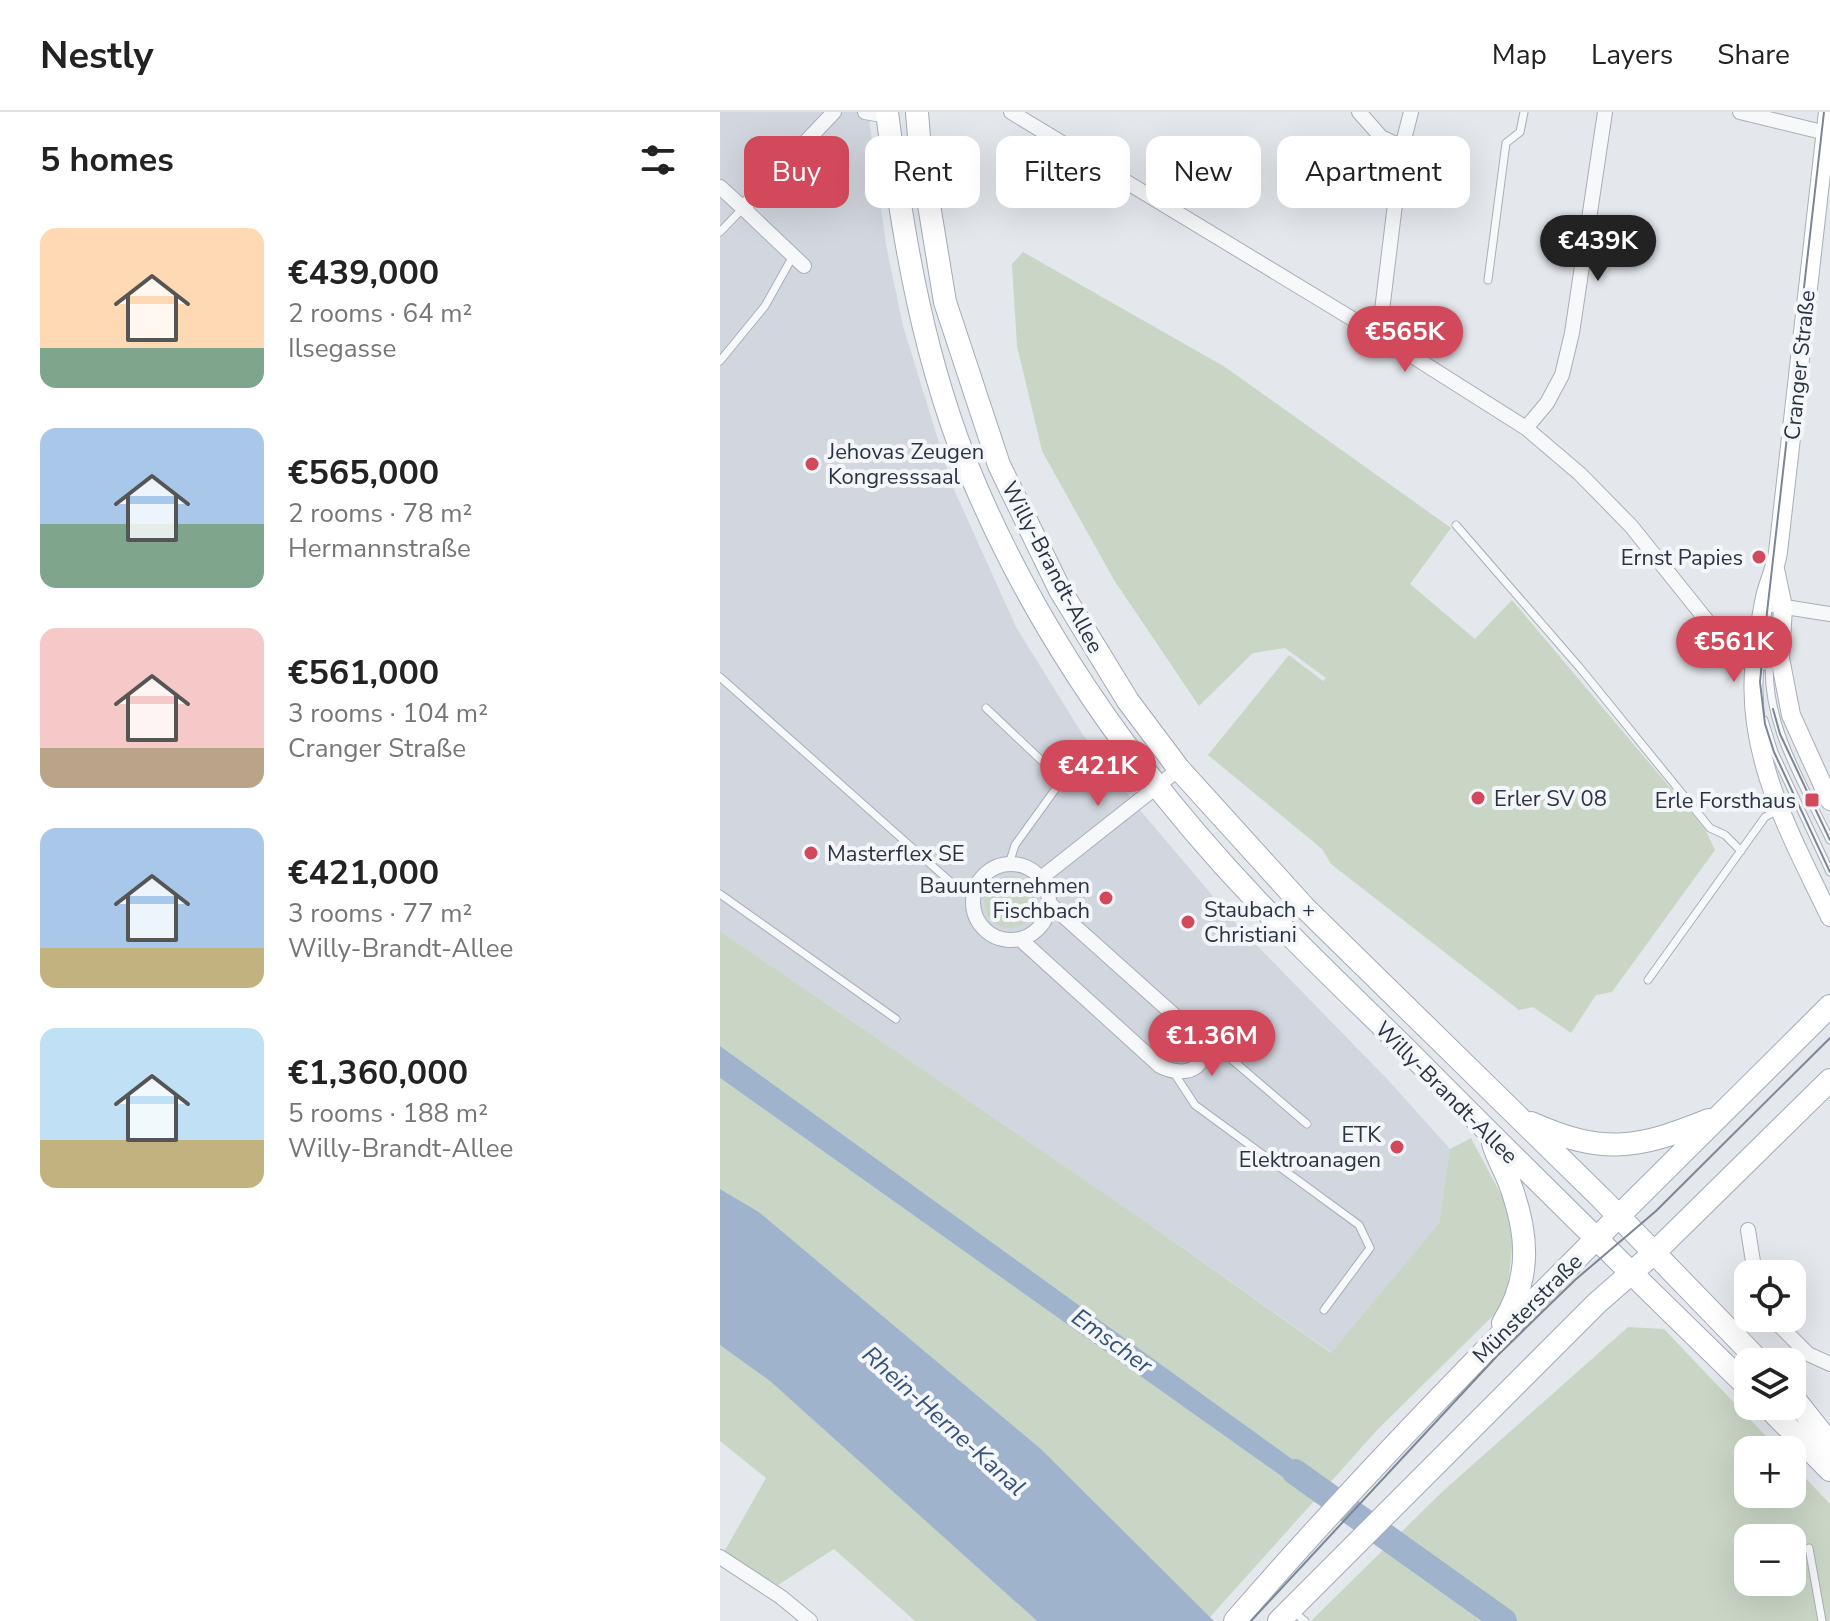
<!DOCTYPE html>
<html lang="en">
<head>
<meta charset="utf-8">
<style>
	:root { --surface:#fff; --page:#f6f6f6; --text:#222; --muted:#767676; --line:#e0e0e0; --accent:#d1495b }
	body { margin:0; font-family:"Nunito Sans",sans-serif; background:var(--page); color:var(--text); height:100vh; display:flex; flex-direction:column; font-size:30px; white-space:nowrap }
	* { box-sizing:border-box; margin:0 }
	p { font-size:26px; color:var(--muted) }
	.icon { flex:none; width:44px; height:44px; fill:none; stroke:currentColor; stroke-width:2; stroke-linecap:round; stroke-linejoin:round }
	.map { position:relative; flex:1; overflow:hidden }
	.side { display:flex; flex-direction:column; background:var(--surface); width:720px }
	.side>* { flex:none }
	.hud { position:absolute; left:24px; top:24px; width:760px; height:72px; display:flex; gap:16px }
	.buttons { position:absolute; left:1014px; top:1148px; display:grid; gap:16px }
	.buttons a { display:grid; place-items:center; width:72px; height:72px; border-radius:16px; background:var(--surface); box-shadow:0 8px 32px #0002; font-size:40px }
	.price { position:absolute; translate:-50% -68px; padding:0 18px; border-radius:28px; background:var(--accent); color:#fff; font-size:26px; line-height:52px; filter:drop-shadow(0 2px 4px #0008) }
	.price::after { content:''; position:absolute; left:50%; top:48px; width:24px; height:18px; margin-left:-12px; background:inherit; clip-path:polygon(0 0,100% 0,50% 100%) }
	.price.current { background:#222; color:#fff }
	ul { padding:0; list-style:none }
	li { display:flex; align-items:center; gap:24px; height:200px; padding:0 40px }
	li span { display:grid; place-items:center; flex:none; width:224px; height:160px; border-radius:16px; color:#555 }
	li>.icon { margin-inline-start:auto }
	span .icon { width:96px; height:96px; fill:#fffc; stroke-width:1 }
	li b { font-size:34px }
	h2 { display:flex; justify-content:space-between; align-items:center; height:96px; padding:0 40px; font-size:34px }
	.pill { padding:0 28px; border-radius:16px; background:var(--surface); box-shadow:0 8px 32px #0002; font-size:28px; line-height:72px }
	.pill.current { background:var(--accent); color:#fff }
	header { display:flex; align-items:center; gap:48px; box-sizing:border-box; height:112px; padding:0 40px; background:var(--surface); border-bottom:2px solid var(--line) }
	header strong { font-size:38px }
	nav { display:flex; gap:44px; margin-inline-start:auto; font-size:28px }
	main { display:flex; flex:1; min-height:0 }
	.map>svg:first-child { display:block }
	.built { fill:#d2d6de }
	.green { fill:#c9d6c5; fill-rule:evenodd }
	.water { fill:#9fb4cc }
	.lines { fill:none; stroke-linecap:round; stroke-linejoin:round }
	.river { stroke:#9fb4cc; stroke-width:26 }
	.service-casing { stroke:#a9aeb7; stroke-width:9 }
	.minor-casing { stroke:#a9aeb7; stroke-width:16 }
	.secondary-casing { stroke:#a9aeb7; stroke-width:20 }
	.primary-casing { stroke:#a3abb8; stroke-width:24 }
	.service { stroke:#f7f8fa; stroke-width:7 }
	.minor { stroke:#f7f8fa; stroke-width:14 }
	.secondary { stroke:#fff; stroke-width:18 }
	.primary { stroke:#fff; stroke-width:22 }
	.tram { stroke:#7d8696; stroke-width:2 }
	.poi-dot { fill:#d1495b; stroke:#f4f6f9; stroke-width:3 }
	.labels { text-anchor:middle; stroke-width:8; stroke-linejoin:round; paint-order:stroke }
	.street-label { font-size:22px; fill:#2b3445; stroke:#f4f6f9 }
	.poi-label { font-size:22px; fill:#2b3445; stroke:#f4f6f9; text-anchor:start }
	.water-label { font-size:24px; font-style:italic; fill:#34527a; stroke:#f4f6f9 }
</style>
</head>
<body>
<header>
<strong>Nestly</strong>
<nav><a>Map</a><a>Layers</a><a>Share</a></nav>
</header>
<main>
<section class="side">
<h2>5 homes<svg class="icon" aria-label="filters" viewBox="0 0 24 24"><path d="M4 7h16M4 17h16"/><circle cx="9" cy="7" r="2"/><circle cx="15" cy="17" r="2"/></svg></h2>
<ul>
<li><span style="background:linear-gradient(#ffd9b3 75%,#7fa58c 0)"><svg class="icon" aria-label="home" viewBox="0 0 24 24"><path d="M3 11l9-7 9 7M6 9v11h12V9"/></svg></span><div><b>€439,000</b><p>2 rooms · 64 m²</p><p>Ilsegasse</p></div></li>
<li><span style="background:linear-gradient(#a9c7e8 60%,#7fa58c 0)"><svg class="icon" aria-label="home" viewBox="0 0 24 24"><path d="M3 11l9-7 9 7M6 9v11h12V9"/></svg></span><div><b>€565,000</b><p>2 rooms · 78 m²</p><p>Hermannstraße</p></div></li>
<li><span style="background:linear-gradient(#f6c9c9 75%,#b9a48a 0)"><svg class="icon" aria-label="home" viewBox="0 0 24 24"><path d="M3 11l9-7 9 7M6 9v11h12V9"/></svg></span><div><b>€561,000</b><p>3 rooms · 104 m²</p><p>Cranger Straße</p></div></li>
<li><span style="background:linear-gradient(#a9c7e8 75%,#c2b280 0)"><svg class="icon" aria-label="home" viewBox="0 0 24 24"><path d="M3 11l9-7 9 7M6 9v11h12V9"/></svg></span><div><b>€421,000</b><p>3 rooms · 77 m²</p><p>Willy-Brandt-Allee</p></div></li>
<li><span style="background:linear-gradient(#bfe0f5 70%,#c2b280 0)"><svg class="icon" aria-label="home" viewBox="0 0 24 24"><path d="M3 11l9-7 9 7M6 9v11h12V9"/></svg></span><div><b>€1,360,000</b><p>5 rooms · 188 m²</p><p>Willy-Brandt-Allee</p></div></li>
</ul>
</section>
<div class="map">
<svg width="1110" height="1509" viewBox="0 0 1110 1509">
	<rect width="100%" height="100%" fill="#e4e7ec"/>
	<path class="built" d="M0,0h148l18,133 17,81 49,159 64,142 67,108 57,75 99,117 150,154 61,68 -11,74 -107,130 -193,-136 -419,-286z"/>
	<path class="green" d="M303,140l202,115 226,161 -41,56 65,55 37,-39 193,229 10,21 -103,142 -16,3 -25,38 -38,-26 -14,3 -188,-146 -9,-15 -114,-94 81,-100 34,26 3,-3 -41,-30 -32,5 -54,53 -85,-126 -72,-129 -25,-105 -5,-82z
		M264 790a26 26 0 1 1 52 0a26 26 0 1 1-52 0Z
		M0,819l419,286 192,136 108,-130 11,-74 21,-11 44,83 -9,82 -128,126 -50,56 -608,-439z
		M0,966l595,422 -105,117 -169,-168 -282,-237 -39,-23z
		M908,1215l36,2 115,121h-31v44h44v-30l38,40v117h-519l132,-130zM1028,1426h44v44h-44z
		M0,1233l50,35 267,241h-122l-81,-72 -56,36 -54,-33 42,-74 -46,-37z"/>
	<path class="water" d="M0,934l608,439 -13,15 -595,-422z
		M0,1077l39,23 282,237 173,172h-177l-267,-240 -50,-36z"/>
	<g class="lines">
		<path class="river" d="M575,1360l209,149"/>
		<defs>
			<path id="service" d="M0,120l23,-24
				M768,168l18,-137 14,-11 4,-20
				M0,249l45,-55 28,-50
				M736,413l124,143 130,160 15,7 16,16
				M1056,511c-5,10 -5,20 -6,31 -7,67 32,127 60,186
				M0,565l234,208 20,10
				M266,596l76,72 -47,65 -6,19
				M1044,608l10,32 56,120
				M0,782l176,125
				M928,868l117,-163 13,-7
				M483,932l27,14 77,66
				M454,961l21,32 164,120 11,23 -46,62
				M1089,1436l13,73
				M572,1499l13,10"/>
			<path id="minor" d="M145,0l22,4
				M291,0l368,223 147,93 54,46 51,52 105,131c14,8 28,8 44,1
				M639,0l22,25 21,10
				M1020,0l86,21
				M0,75l23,21 91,-96
				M23,96l61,58
				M659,223l23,-188 9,-35
				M806,316l21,-25 15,-28 10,-42 33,-221
				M1053,493l57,9
				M253 790a38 38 0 1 1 76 0a38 38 0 1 1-76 0Z
				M321,766l138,-109
				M300,827l140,127c30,15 57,-3 33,-34l-143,-128
				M1028,1118l7,44
				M1052,1206l36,36 22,10
				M0,1445l61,40 29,24"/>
			<path id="secondary" d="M1108,0l-50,440c-2,14 -8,27 -12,41 -5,21 -8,45 -11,67 -11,94 36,175 75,257
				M1055,457l8,38 -3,51 11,57 39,86"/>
			<path id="primary" d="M167,0c16,127 37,252 87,370 66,155 167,297 283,419 49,52 101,101 152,151 112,113 225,224 339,335
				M197,0l3,38 25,152 54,163 61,125 68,111 51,68 125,138 297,291 159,164
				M811,1011c72,32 106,26 178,-3
				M773,1031c4,15 12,27 17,41 18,49 22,93 -7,139
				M1072,1284l38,48
				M1047,1294l63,64
				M515,1509c187,-216 393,-413 595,-615
				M559,1509l318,-318 57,-50 176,-173"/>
		</defs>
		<use href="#service" class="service-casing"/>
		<use href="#minor" class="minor-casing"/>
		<use href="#secondary" class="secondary-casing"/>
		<use href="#primary" class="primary-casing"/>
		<use href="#service" class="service"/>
		<use href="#minor" class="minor"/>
		<use href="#secondary" class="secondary"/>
		<use href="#primary" class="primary"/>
		<path class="tram" d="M1104,0l-59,518 -5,52 5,42 9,28 56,120
			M1053,597l7,25 50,106
			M531,1509l246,-265 78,-76 81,-69 174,-173"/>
	</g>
	<g class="poi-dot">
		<circle cx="92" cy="352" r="8"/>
		<circle cx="1039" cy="445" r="8"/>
		<circle cx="758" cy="686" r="8"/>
		<rect x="1084" y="680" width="16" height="16" rx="4"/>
		<circle cx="91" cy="741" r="8"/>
		<circle cx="386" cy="786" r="8"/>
		<circle cx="468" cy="810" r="8"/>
		<circle cx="677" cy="1035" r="8"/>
	</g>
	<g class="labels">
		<g class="street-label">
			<text transform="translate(1079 253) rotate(-84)" y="8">Cranger Straße</text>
			<text transform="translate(333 455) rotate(62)" y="8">Willy-Brandt-Allee</text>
			<text transform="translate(727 980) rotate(45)" y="8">Willy-Brandt-Allee</text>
			<text transform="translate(807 1196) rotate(-45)" y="8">Münsterstraße</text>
		</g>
		<g class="poi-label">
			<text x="108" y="347">Jehovas Zeugen<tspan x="108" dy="25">Kongresssaal</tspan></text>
			<text x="1023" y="453" text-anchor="end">Ernst Papies</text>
			<text x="774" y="694">Erler SV 08</text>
			<text x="1076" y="696" text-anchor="end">Erle Forsthaus</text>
			<text x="107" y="749">Masterflex SE</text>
			<text x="370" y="781" text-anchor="end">Bauunternehmen<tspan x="370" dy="25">Fischbach</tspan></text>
			<text x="484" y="805">Staubach +<tspan x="484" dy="25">Christiani</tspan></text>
			<text x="661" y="1030" text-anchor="end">ETK<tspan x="661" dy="25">Elektroanagen</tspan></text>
		</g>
		<g class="water-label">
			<text transform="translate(392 1229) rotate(36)" y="8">Emscher</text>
			<text transform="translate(224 1309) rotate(42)" y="8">Rhein-Herne-Kanal</text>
		</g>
	</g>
</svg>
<div class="buttons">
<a><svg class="icon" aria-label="locate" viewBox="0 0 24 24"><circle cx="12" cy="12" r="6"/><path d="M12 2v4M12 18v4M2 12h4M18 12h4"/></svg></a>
<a><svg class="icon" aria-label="layers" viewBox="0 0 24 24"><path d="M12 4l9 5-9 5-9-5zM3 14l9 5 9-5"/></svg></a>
<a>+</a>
<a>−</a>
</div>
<b class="price current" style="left:878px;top:171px">€439K</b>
<b class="price" style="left:685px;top:262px">€565K</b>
<b class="price" style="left:1014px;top:572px">€561K</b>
<b class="price" style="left:378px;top:696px">€421K</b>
<b class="price" style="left:492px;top:966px">€1.36M</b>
<div class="hud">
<a class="pill current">Buy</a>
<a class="pill">Rent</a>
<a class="pill">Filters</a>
<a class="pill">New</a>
<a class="pill">Apartment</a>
</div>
</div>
</main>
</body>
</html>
